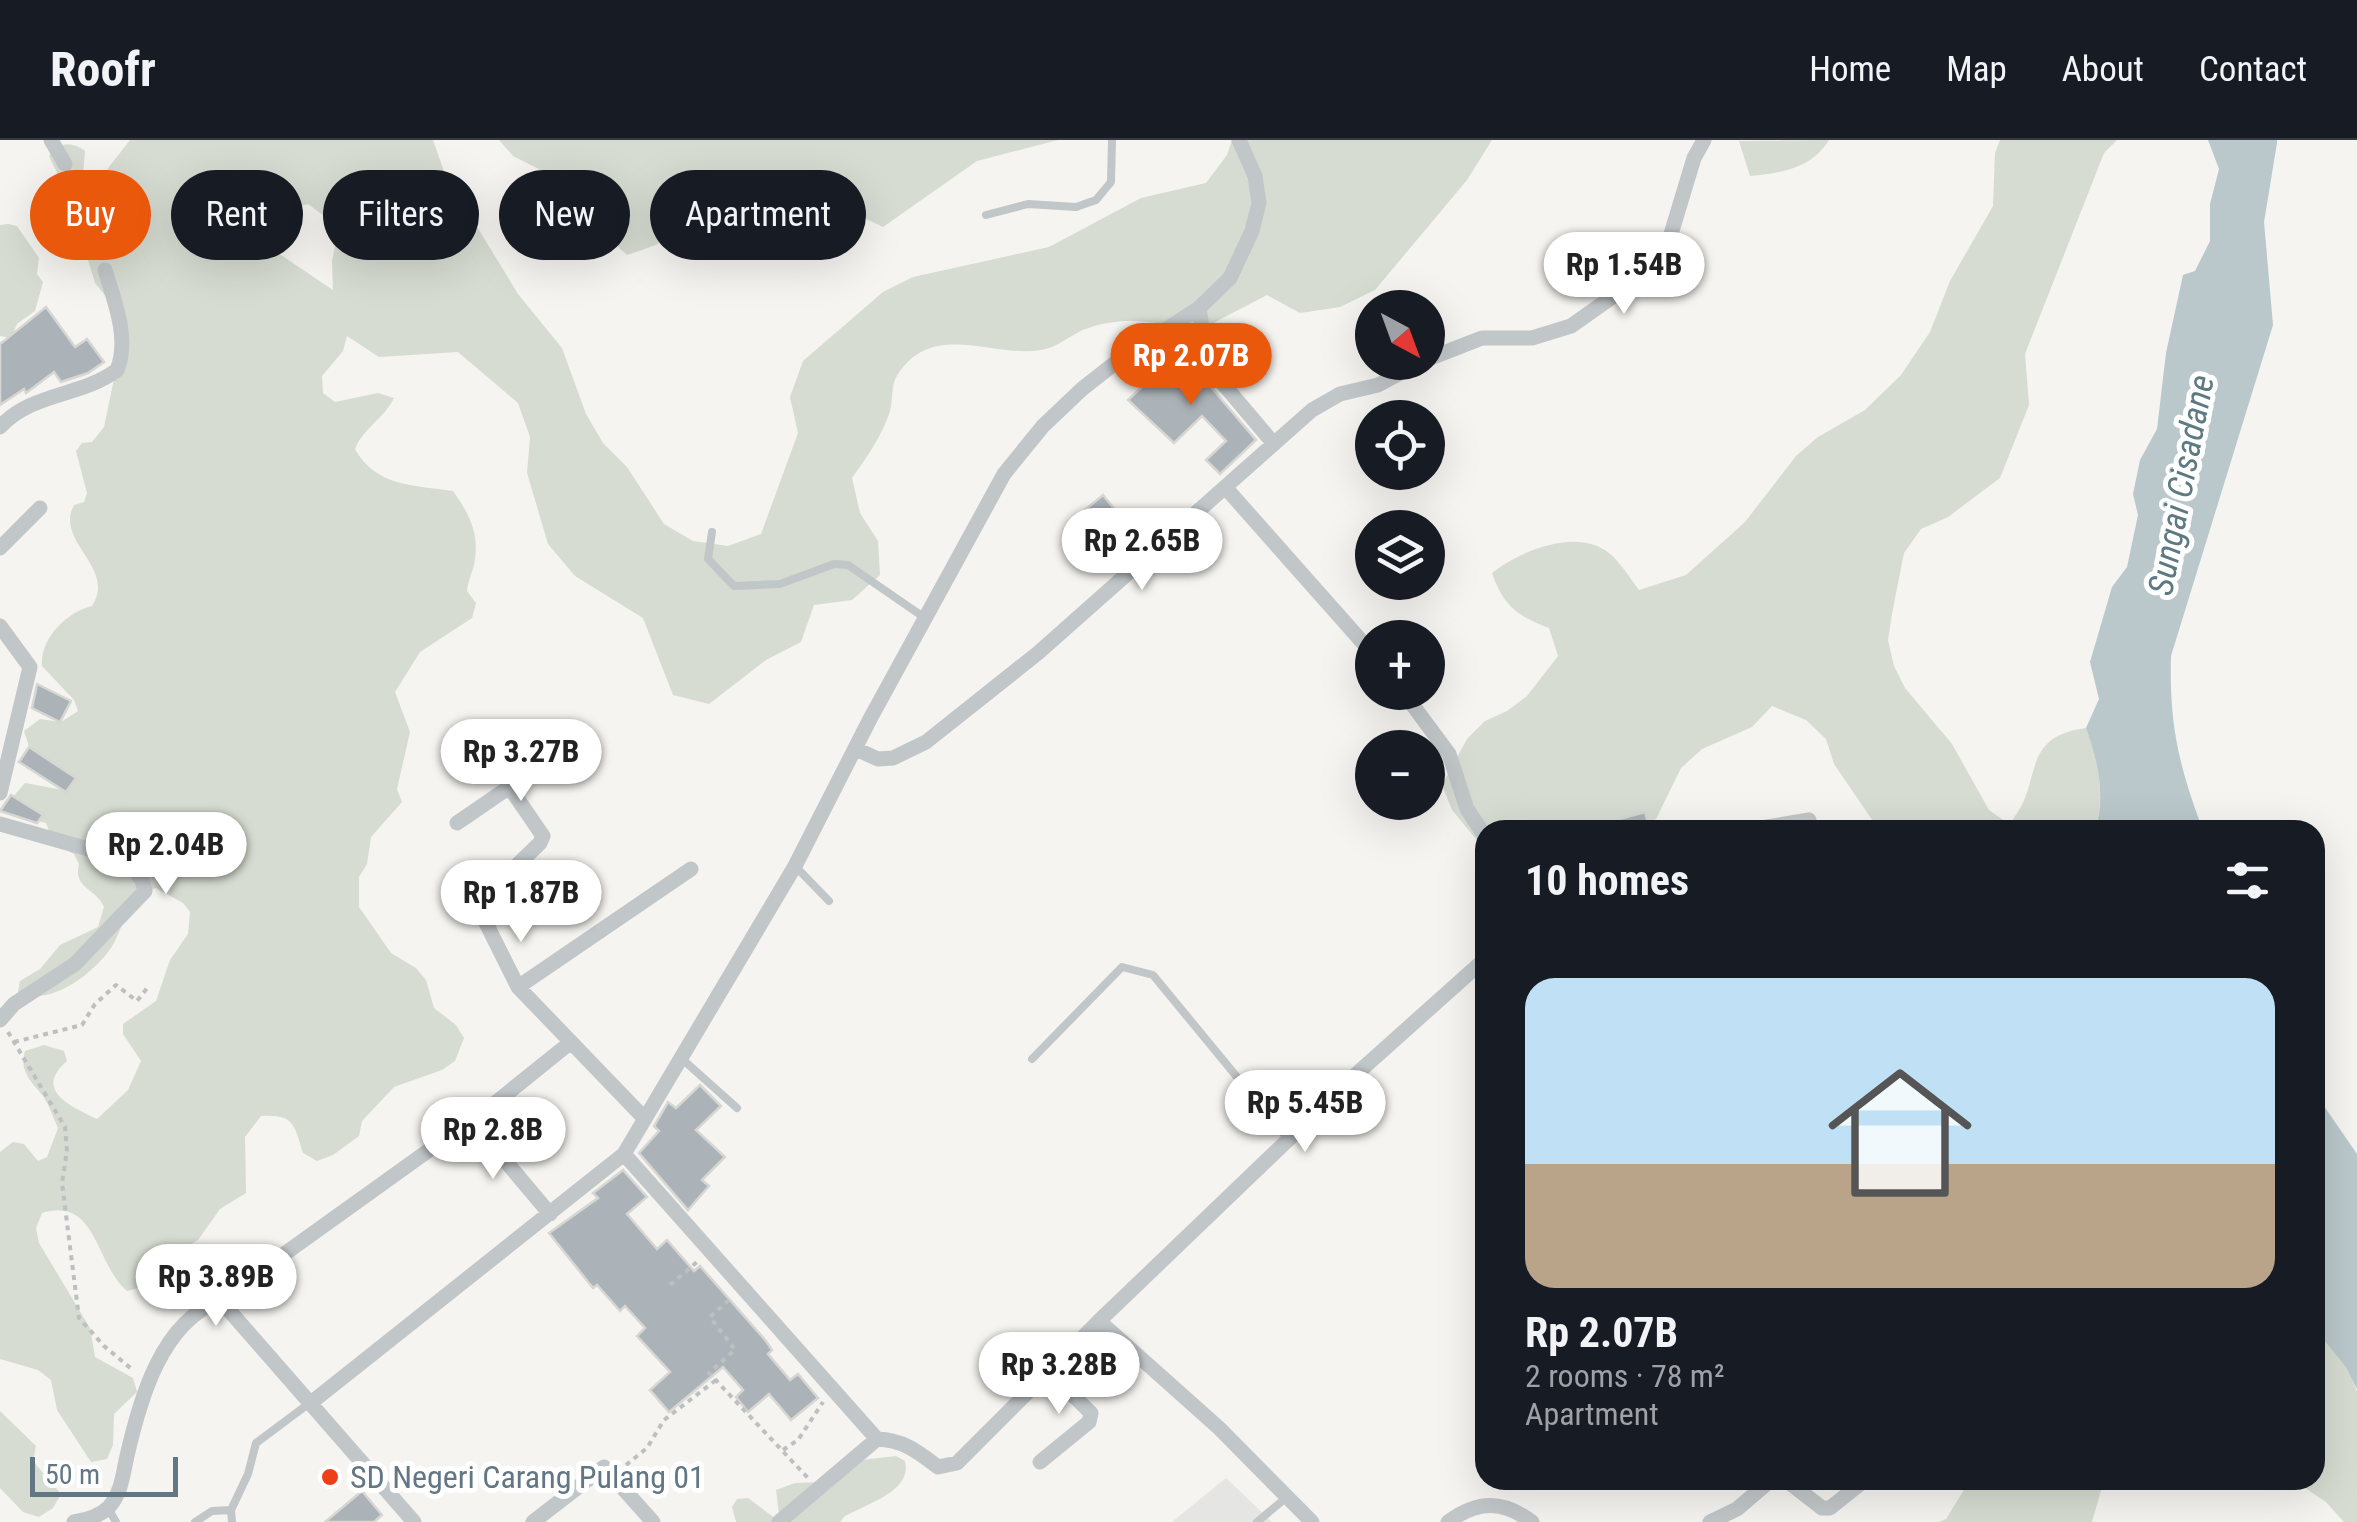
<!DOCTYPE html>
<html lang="en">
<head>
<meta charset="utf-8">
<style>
	:root { --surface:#171b24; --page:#242831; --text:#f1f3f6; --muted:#9ea1a6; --line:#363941; --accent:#ea580c }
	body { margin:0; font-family:"Roboto Condensed",sans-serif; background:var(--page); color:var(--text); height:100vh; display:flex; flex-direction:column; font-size:38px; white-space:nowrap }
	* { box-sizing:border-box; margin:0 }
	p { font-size:32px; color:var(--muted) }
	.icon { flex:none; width:55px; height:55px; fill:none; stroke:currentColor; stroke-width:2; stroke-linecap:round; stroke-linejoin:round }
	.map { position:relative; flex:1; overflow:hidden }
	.sheet { position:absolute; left:1475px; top:680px; width:850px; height:670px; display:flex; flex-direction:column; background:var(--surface); border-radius:30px; box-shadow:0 10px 40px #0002 }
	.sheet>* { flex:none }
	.top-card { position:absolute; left:30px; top:30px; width:950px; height:90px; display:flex; gap:20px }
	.needle { width:65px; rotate:139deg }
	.tools { position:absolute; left:1355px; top:150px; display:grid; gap:20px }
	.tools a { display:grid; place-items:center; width:90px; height:90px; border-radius:50%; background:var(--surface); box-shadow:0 10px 40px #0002; font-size:50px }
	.scale { position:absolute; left:30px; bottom:25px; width:148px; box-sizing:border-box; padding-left:10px; border:5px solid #627683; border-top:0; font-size:28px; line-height:35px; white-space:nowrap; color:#627683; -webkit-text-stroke:8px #fff; paint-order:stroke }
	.price { position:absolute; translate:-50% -85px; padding:0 22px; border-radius:35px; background:#fff; color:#222; font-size:32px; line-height:65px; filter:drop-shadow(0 2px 5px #0008) }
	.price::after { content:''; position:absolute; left:50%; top:60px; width:30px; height:22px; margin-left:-15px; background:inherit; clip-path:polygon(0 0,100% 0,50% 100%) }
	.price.on { background:var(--accent); color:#fff }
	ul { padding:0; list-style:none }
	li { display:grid; align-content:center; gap:20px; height:530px; padding:0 50px }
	li span { display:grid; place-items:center; height:310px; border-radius:30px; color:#555 }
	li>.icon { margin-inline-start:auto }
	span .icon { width:180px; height:180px; fill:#fffc; stroke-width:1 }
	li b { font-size:42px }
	h2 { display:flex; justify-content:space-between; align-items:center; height:120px; padding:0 50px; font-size:42px }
	.pill { padding:0 35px; border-radius:45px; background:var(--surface); box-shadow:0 10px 40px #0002; font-size:35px; line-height:90px }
	.pill.on { background:var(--accent); color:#fff }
	header { display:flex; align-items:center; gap:60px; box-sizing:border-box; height:140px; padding:0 50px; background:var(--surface); border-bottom:2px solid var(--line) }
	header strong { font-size:48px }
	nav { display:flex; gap:55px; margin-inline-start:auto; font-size:35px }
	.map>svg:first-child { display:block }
	.built { fill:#e5e6e4 }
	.green { fill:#d6dcd1; fill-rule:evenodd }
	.water { fill:#bac7cb }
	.building { fill:#abb3b8; stroke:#d6d6d3; stroke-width:2.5 }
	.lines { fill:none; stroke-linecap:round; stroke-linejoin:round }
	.path { stroke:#bdbfc1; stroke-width:4; stroke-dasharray:5 5; stroke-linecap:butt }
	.lane { stroke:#c1c6c8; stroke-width:8 }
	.street { stroke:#c1c6c8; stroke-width:15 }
	.poi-dot { fill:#ed3f18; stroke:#fff; stroke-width:4 }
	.labels { text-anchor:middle; stroke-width:10; stroke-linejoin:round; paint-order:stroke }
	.poi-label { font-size:32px; fill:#627683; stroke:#fff; text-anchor:start }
	.water-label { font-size:35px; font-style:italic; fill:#5d7981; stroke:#fff }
</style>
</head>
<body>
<header>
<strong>Roofr</strong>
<nav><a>Home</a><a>Map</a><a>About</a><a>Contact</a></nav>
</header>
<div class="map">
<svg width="2357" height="1382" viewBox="0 0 2357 1382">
	<rect width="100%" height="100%" fill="#f5f4f0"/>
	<path class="built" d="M1226,1338l46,44h-100z"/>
	<path class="green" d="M130,0h303l12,34 73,120 44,54 24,66 17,29 24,24 37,57 29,17 35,5 33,-12 37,-101 -8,-36 13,-36 80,-69 30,-15 136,-30 92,-49 65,-15 21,-28 5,-15h260l-25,40 -92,110 -35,17 -40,6 -33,-18 -71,37c-40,-11 -74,-17 -113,-2 -14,6 -27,18 -42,20 -48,8 -108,-30 -143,24 -7,9 -5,26 -8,37 -8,25 -23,46 -38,67l8,35 18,28 2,34 -28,25 -38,5 -13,37 -35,18 -57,44 -36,-9 -30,-77 -68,-42 -27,-32 -21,-71 3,-36 -12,-34 -60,-51 -79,5 -32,-21 -4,15 -21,25 1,17 12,9 43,-9 16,5c-10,21 -30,29 -39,51 21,38 59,36 98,42 15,21 26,41 22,68 -1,11 -7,20 -8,32l9,12 -4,15 -52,34 -25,40 15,40 -13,57 5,13 -31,35 -4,27 -8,13v30l32,46 25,15 10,12 8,28 22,17 8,13 -9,23 -13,9 -48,17 -32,34 -3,15 -26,19 -16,6 -14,-8c-9,-29 -9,-39 -42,-37l-16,21 1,56 -26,16 -22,31 -15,9 -16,1 -13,9 -12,28 -15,4c-32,-27 -30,-95 -85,-78l-6,15 3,15 51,85 5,29 38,21 4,14 -23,22 -1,31 -6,14 -16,3 -34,-52 -6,-30 -13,-10 -38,-11v-207l13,-10 11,2 14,17 9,-4 11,-29c-5,-11 -9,-23 -15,-32 -12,-15 -24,-24 -18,-45l19,-6 20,6 3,10c-35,30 6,46 30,58l31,-29 13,-29 -18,-27v-10l33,-23 14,-41 18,-26 2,-22 -7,-9 -27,-15c-32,9 -30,37 -45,60 -18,26 -62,60 -93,44l2,-11 20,-12 20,-24 38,-18 6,-20c-8,-19 -31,-18 -25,-43l-5,-10 -20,-10 -8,-21 -23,-6 -12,-18 14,-16 38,7 -32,-37 -7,-22 16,-12 21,3 17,-11 -4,-11 -32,-34c-2,-28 25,-54 50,-60 25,-39 -38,-64 -18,-101l10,-3 3,-9 -11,-42 6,-8 10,-1 12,-15 18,-86 -6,-32 -21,-26 -13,-43 -14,-20 1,-22 -20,-42c9,-14 23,-15 36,-5l-2,23 21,30 -2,-28zM242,52l30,22 36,-10 31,23 -7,34 1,29 -67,-45z
		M499,0h559l-81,21 -94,66c-53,-26 -138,-52 -192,-13 -10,7 -17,20 -28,27 -10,6 -25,10 -36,14l-29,-27 -16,-37 -69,-35z
		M1829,0c-18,29 -48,33 -79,36l-11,-35z
		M2000,0h117l-13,13 -79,201 4,51 -29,73 -52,39 -27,12 -17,24 -12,61 -4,26 6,26 11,22 47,56 37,66 20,14c36,-39 8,-87 77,-96 13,34 19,67 9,102h-216l-45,-66 -8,-25 -20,-19 -34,-14 -20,21 -50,22 -21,19 -25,51 -18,11h-153v20l-33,-40 -10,-25 25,-46 18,-18 22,-10 20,-15 31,-40 -9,-28c-32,-12 -46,-23 -57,-55 28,-22 85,-46 117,-20 12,10 21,25 30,37l47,-15 59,-53 51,-66 22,-19 47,-27 36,-35 29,-43 20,-51 43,-75 2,-53z
		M8,84l9,2 22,32 -2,16 6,8 -8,29 -18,13 -6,14 -11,-2v-111z
		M2315,1130l42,122v130h-13l-18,-20 -33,-22h22z
		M0,1271l36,35 -3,15 28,33 -8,14 -14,9 -16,-5 -23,-24z
		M896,1316l9,5c8,30 -39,43 -60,55l-5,6h-104l-4,-15 5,-8 11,-1 32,24 -4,-32 19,-7 31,-1 35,-22z
		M1961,1340h143l-12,42h-153l7,-3 19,-31z"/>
	<path class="water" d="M2208,0h69v3l-13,79 9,103 -102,331c-2,68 8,111 32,174h-108c11,-34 3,-69 -9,-102l13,-29 -9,-37 22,-75 15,-20 11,-52 -5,-21 7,-34 17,-31 9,-76 17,-78 12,-4 15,-30v-37l9,-35z
		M2315,953l42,61v235l-11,-22 -31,-38z"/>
	<path class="building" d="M46,167l29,40 12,-8 17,23 -16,11 -27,9 -7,-10 -28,21 -2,-4 -24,16v-61z
		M1185,206l10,10 4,17 57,67 -36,34 -14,-14 20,-19 -24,-25 -28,27 -46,-43z
		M1103,355l39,48 -23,19 -39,-48z
		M37,544l34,17 -11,21 -28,-14z
		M29,607l47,31 -10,14 -47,-30z
		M11,655l32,20 -6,8 -37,-12z
		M1645,672l5,18h-52v-5z
		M700,945l21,21 -25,24 29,27 -23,23 7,6 -21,24 -49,-57 20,-22 -5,-5 14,-24 8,6z
		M623,1030l24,27 -20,17 30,35 10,-9 27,31 6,-5 66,75 6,9 -4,4 22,26 8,-6 20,24 -27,22 -22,-26 -21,18 -12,-15 7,-7 -20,-23 -54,45 -19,-22 20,-18 -33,-36 8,-8 -20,-22 -5,5 -23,-26 -4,3 -44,-55 49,-35 -5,-5z
		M362,1351l20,24 -8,7h-49z"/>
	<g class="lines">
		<path class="path" d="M8,892l57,95 2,24 -5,32 17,135 25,28 30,25
			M14,902l68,-17 13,-21 21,-19 21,16 11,-14
			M670,1145l28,-24
			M729,1160l-19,17 25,33 -26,23 99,105
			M783,1310l15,-10 25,-38
			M626,1325l21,-17 17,-28 52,-40"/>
		<path class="lane" d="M986,75l42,-11 48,3 20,-7 15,-18 1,-42
			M712,392l-4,27 26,27 46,-2 54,-20 14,1 77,53
			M795,726l34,35
			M681,918l56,50
			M1032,919l90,-92 31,8 135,164
			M108,1368l8,14
			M231,1370l17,-36 8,-31 55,-41
			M195,1382l17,-11 19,-1 1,12
			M1257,1382l30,-25"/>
		<path class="street" d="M51,0l14,24
			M1199,168l9,58 66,78
			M1428,219l54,-21h50l39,-12 85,-60 9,-12 29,-96 10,-18
			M0,287c32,-35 81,-30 117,-57 13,-31 -3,-70 -12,-100
			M1225,347l147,166
			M0,408l40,-40
			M0,486l30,41 -30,126
			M1403,552l46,62 18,55 18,27
			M856,609l22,10 15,-1 33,-16 112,-89 274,-243 28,-16 38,-9 43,-23
			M508,645l35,51 -3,7 -53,51 -8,15 39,78 127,132
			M457,683l105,-72
			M0,684l127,36 15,20 3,11 -70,73 -61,40 -14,16
			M1748,690l61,-10
			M518,847l173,-118
			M471,980l79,94
			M624,1014l253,285
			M220,1160l279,-200 72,-58
			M1099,1181l263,-252 123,-110
			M312,1262l312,-248 171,-288 75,-147 134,-245 39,-48 39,-37 37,-29 80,-52 31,-30 22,-47 7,-28 -4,-27 -16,-36
			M1040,1322l49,-40 2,-9 -43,-42
			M1786,1340l36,28h8l35,-28
			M74,1382c12,-2 26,-6 35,-15 13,-15 14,-34 18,-51 13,-57 34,-133 93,-156l194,222
			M533,1382l71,-55 49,55
			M779,1382l98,-83c27,1 41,13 61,28l19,-4 142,-142 120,107 93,94
			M1448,1382c30,-22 55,-22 84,0
			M1710,1382l27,-13 34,-29"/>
	</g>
	<circle class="poi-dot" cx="330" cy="1337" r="10"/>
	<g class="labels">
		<g class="poi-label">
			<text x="350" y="1348">SD Negeri Carang Pulang 01</text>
		</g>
		<g class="water-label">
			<text transform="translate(2181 345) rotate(-79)" y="12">Sungai Cisadane</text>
		</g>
	</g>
</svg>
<div class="tools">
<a><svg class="needle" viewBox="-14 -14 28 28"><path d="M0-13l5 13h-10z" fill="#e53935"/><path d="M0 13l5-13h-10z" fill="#9ea1a6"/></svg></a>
<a><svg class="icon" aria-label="locate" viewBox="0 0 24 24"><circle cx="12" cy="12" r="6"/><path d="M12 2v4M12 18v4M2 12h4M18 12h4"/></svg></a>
<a><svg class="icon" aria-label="layers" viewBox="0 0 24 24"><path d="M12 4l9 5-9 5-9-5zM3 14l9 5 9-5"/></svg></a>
<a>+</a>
<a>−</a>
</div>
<div class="scale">50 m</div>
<b class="price" style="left:1624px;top:177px">Rp 1.54B</b>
<b class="price on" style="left:1191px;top:268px">Rp 2.07B</b>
<b class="price" style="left:1142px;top:453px">Rp 2.65B</b>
<b class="price" style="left:521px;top:664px">Rp 3.27B</b>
<b class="price" style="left:166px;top:757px">Rp 2.04B</b>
<b class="price" style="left:521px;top:805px">Rp 1.87B</b>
<b class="price" style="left:1305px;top:1015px">Rp 5.45B</b>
<b class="price" style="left:493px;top:1042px">Rp 2.8B</b>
<b class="price" style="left:216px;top:1189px">Rp 3.89B</b>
<b class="price" style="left:1059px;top:1277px">Rp 3.28B</b>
<div class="top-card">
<a class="pill on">Buy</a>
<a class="pill">Rent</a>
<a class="pill">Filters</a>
<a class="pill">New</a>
<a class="pill">Apartment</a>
</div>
<section class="sheet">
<h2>10 homes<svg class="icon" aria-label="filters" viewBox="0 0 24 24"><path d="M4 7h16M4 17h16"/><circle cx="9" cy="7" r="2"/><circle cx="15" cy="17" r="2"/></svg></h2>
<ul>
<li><span style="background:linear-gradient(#bfe0f5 60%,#b9a48a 0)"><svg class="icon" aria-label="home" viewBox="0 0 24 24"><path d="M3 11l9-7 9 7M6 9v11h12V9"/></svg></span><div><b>Rp 2.07B</b><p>2 rooms · 78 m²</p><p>Apartment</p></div></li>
</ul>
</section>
</div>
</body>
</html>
